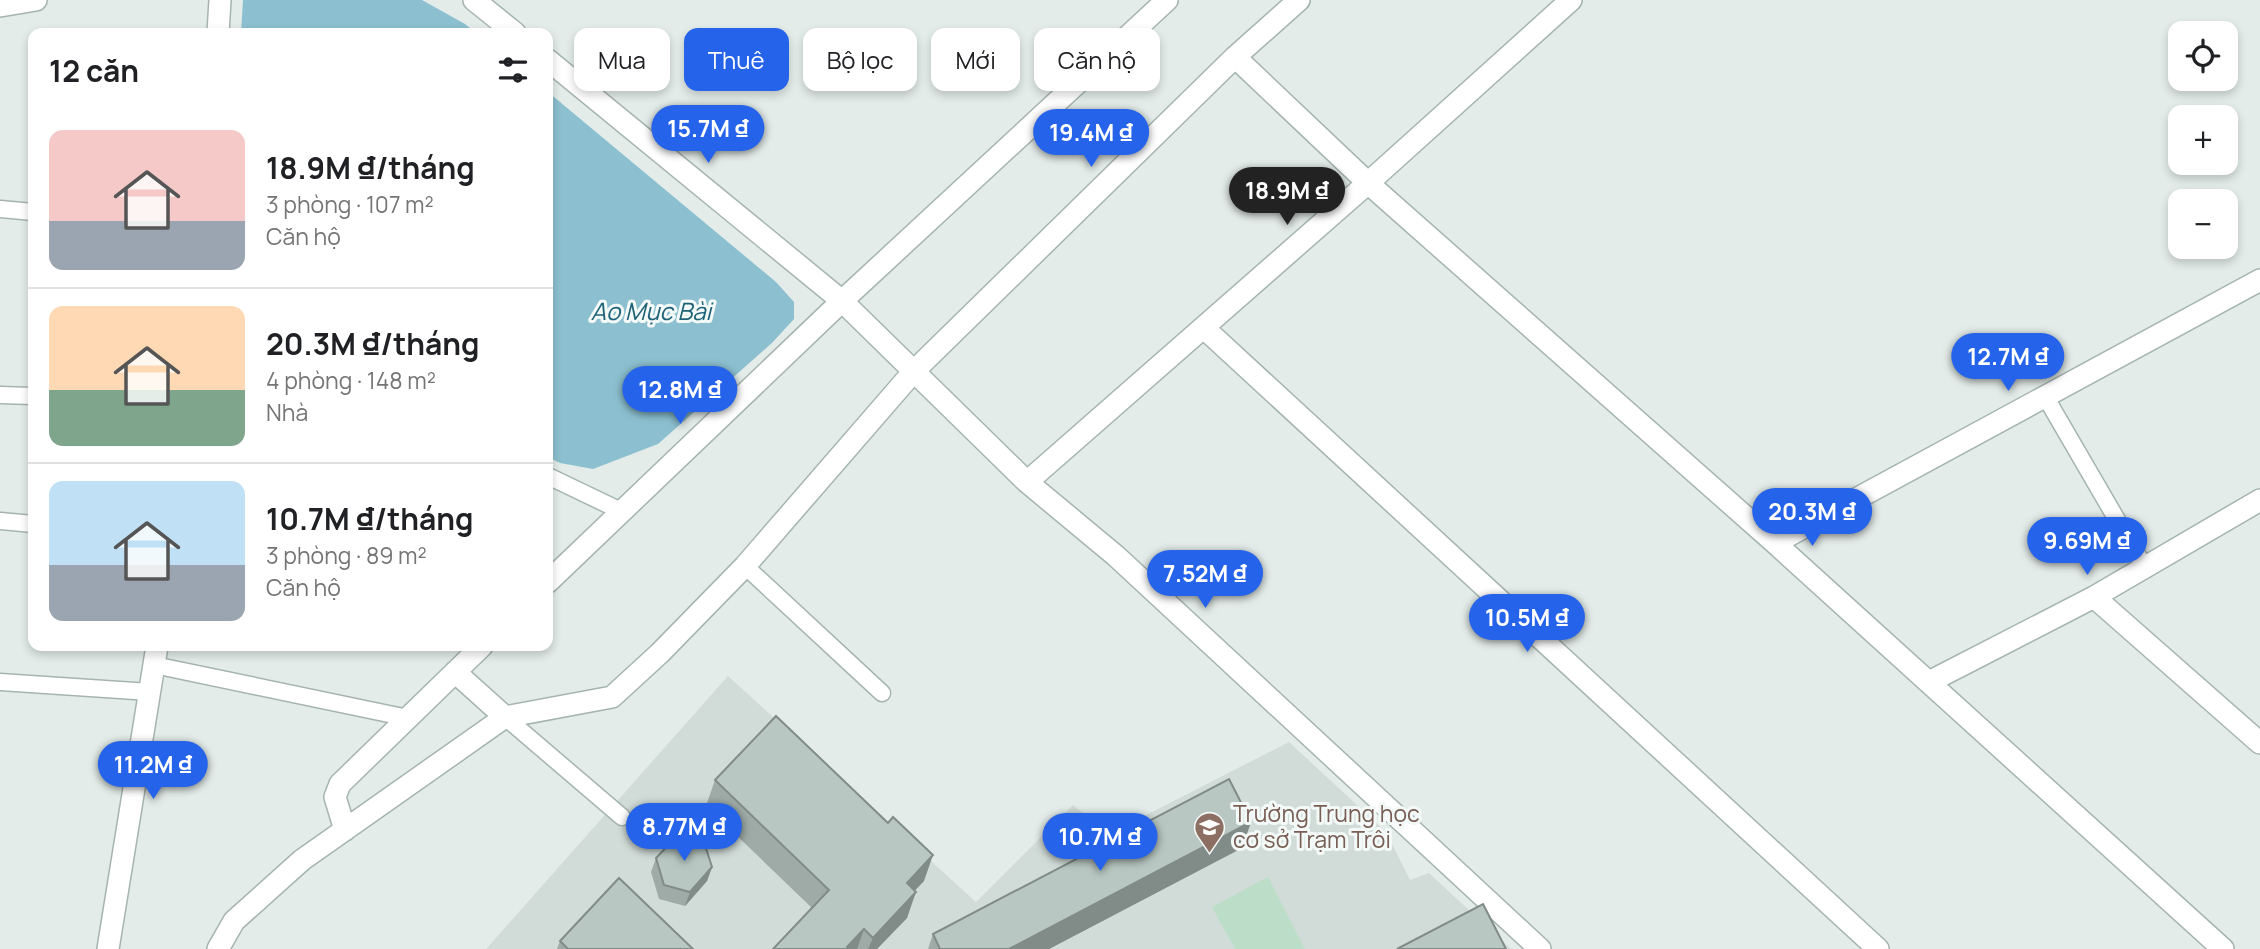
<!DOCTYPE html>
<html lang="vi">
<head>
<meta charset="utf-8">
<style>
	:root { --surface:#fff; --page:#f2f2f2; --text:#202124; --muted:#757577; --line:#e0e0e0; --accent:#2563eb }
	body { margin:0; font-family:Manrope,sans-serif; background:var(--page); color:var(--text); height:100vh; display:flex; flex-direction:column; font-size:26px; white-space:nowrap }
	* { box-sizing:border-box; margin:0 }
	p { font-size:23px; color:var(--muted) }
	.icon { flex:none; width:38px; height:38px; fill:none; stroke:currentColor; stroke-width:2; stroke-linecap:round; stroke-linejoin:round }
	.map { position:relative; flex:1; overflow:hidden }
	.details { position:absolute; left:28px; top:28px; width:525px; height:623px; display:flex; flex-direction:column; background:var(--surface); border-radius:14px; box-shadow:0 4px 10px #0003 }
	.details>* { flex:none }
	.banner { position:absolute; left:574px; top:28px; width:665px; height:63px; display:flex; gap:14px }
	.buttons { position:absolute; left:2168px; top:21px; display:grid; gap:14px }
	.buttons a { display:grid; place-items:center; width:70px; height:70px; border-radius:14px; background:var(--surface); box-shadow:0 4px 10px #0003; font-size:35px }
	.price { position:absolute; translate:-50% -60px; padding:0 16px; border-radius:24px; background:var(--accent); color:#fff; font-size:23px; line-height:46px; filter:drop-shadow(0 2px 4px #0008) }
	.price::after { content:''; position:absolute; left:50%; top:42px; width:21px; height:16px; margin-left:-10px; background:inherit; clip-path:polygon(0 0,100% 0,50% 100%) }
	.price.active { background:#222; color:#fff }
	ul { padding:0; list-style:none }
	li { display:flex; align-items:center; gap:21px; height:175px; padding:0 21px }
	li+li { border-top:2px solid var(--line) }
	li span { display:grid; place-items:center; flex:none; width:196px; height:140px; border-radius:14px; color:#555 }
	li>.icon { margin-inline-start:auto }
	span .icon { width:84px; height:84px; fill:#fffc; stroke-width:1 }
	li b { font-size:30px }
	h2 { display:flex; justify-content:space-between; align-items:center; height:84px; padding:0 21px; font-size:30px }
	.chip { padding:0 24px; border-radius:14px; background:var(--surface); box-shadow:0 4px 10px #0003; font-size:24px; line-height:63px }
	.chip.active { background:var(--accent); color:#fff }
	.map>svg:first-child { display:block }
	.built { fill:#d1dcd8 }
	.green { fill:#bcddc8 }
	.water { fill:#8cc0d0 }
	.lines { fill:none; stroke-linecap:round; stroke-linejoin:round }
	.lane-casing { stroke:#a6b4b0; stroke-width:19 }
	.street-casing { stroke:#a6b4b0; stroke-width:24 }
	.lane { stroke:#fff; stroke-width:16 }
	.street { stroke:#fff; stroke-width:21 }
	.wall { fill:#9eaba7 }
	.shaded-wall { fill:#818b88 }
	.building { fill:#b8c7c2; stroke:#818b88; stroke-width:2 }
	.labels { text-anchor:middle; stroke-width:6; stroke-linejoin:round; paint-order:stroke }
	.education-label { font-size:23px; fill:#785e54; stroke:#f3f9f7; text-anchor:start }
	.water-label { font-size:24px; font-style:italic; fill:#1e6278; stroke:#f3f9f7 }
</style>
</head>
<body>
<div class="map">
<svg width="2260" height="949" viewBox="0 0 2260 949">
	<rect width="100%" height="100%" fill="#e3ece9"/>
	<path class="built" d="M728,676l248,226 97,-97 36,29 180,-92 97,90 24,48 19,-7 82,76h-1025z"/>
	<path class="green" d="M1268,877l37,72h-70l-23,-42z"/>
	<path class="water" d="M243,0h179l43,24 11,9h-235z
		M548,92l228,190 18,20v17l-22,24 -114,101 -65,25 -33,-6 -12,-6z"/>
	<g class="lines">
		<defs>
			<path id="lane" d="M0,209l33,3
				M0,395l33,1
				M2045,396l100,172
				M548,476l73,35
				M0,521l33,3
				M745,566l137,127
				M154,665l254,53
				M0,682l150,10
				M505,717l117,100"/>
			<path id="street" d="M474,0l41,33
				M0,6l36,-6
				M218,33l2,-33
				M1235,57l133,126 407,360 448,406
				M548,60l294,241 185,181 89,74 424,393
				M1204,328l674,621
				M1027,482l341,-299 203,-183
				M1775,543l485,-263
				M548,582l294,-281 325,-301
				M2094,597l166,146
				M455,672l50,45
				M1929,682l165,-85 166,-97
				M345,830l-10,-33 5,-13 142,-138
				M108,949l49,-303
				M218,949l16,-28 68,-61 203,-143 107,-20 48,-44 85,-87 169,-195 321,-314 64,-57"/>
		</defs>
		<use href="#lane" class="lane-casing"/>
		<use href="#street" class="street-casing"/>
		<use href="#lane" class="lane"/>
		<use href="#street" class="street"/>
	</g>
	<path class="wall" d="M715,780l209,101 -9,9 -8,28 -30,31h-104l39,-41 -106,-102z
		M1251,822l-9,26 -193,101h-121l5,-15z
		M656,858l56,9 -5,14 -22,25 -26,-7 -8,-27z
		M560,941l133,8h-136z"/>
	<path class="shaded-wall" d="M1251,822l-9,26 -193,101h-40z
		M933,855l-9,26 -27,28 10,-26z
		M712,867l-5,14 -22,25 5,-14z
		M916,892l-9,26 -30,31h-9l5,-11z
		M864,929l-7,20h-11l1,-2z"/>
	<path class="building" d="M776,716l112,107 5,-6 40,38 -26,28 9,9 -43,46 -9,-9 -17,18 2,2h-76l56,-59 -114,-110z
		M1229,779l22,43 -242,127h-69l-7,-15z
		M678,835l26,7 8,25 -22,25 -26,-7 -8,-27z
		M619,878l74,71h-125l-8,-8z
		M1483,904l23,45h-109z"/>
	<defs>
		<symbol id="school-pin" viewBox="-11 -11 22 30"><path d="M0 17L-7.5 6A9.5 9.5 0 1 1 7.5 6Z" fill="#8d6e63" stroke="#f3f9f7"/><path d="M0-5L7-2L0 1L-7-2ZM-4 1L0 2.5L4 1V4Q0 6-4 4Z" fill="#fff"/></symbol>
	</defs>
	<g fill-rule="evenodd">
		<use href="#school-pin" x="1192" y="810" width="35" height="47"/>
	</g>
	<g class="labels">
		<g class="education-label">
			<text x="1233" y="822">Trường Trung học<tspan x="1233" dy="26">cơ sở Trạm Trôi</tspan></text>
		</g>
		<g class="water-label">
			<text x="651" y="320">Ao Mục Bài</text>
		</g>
	</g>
</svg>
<div class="buttons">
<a><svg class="icon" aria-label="locate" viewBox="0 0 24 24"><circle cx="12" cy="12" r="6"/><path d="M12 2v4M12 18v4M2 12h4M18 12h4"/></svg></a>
<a>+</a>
<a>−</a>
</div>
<b class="price" style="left:708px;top:165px">15.7M ₫</b>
<b class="price" style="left:1091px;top:169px">19.4M ₫</b>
<b class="price active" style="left:1287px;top:227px">18.9M ₫</b>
<b class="price" style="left:2008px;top:393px">12.7M ₫</b>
<b class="price" style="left:680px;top:426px">12.8M ₫</b>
<b class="price" style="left:1812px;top:548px">20.3M ₫</b>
<b class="price" style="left:2087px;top:577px">9.69M ₫</b>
<b class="price" style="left:1205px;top:610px">7.52M ₫</b>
<b class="price" style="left:1527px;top:654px">10.5M ₫</b>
<b class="price" style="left:153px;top:801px">11.2M ₫</b>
<b class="price" style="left:684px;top:863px">8.77M ₫</b>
<b class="price" style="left:1100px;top:873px">10.7M ₫</b>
<div class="banner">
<a class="chip">Mua</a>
<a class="chip active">Thuê</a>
<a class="chip">Bộ lọc</a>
<a class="chip">Mới</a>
<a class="chip">Căn hộ</a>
</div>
<section class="details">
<h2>12 căn<svg class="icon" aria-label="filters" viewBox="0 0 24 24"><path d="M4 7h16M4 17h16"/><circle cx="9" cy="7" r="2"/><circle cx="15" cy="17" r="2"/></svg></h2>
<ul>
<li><span style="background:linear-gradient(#f6c9c9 65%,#9aa5b1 0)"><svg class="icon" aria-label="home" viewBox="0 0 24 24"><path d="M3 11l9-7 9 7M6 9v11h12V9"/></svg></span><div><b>18.9M ₫/tháng</b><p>3 phòng · 107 m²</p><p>Căn hộ</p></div></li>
<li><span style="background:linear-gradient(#ffd9b3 60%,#7fa58c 0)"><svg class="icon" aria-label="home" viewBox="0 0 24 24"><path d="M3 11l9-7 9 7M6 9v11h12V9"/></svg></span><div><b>20.3M ₫/tháng</b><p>4 phòng · 148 m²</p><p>Nhà</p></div></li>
<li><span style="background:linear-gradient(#bfe0f5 60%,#9aa5b1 0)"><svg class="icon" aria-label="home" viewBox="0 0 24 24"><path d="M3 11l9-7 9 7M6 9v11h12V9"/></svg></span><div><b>10.7M ₫/tháng</b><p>3 phòng · 89 m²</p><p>Căn hộ</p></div></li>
</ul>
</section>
</div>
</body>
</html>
